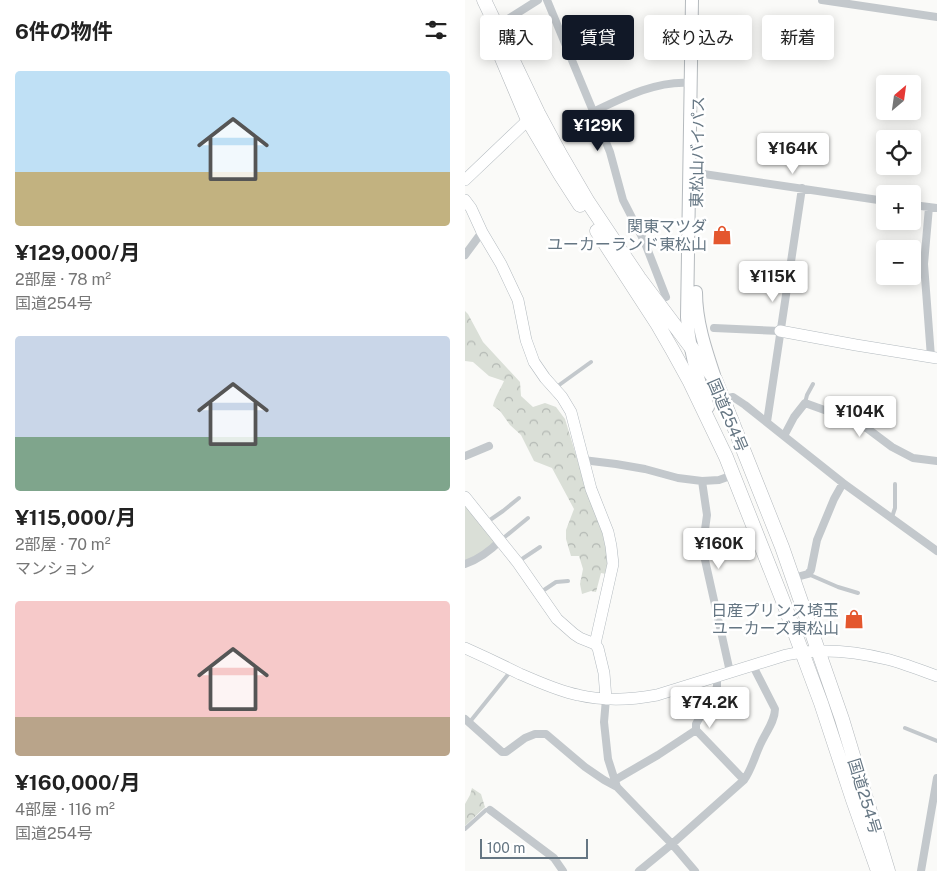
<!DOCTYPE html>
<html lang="ja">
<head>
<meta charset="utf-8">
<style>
	:root { --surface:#fff; --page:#f6f6f6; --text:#222; --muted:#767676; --accent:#111827 }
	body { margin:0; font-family:"Public Sans","Noto Sans JP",sans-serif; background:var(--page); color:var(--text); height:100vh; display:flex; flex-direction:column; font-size:19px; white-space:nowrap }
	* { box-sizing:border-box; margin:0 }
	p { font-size:16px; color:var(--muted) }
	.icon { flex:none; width:28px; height:28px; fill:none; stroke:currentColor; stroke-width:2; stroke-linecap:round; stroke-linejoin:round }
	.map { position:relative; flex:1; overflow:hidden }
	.drawer { display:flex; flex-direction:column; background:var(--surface); width:465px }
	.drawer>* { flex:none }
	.guide { position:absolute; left:15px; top:15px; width:381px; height:45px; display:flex; gap:10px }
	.needle { width:32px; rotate:29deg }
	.buttons { position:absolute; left:411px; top:75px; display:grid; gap:10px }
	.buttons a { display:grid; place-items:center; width:45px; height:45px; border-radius:5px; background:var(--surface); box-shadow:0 2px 12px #0003; font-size:25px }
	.scale { position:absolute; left:15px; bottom:12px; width:108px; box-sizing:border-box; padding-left:5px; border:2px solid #657683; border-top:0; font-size:14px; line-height:18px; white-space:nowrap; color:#657683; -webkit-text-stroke:4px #fff; paint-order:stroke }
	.price { position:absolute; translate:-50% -42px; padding:0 11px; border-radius:5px; background:#fff; color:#222; font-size:16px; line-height:32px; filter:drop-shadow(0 1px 2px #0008) }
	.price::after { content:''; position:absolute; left:50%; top:30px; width:15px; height:11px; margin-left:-8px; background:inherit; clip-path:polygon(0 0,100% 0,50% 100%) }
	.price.on { background:var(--accent); color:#fff }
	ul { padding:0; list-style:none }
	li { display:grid; align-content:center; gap:10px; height:265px; padding:0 15px }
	li span { display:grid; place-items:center; height:155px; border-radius:5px; color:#555 }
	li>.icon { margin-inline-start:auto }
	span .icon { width:90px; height:90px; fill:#fffc; stroke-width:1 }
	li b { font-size:21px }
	h2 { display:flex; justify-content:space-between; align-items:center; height:60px; padding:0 15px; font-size:21px }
	.pill { padding:0 18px; border-radius:5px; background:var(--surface); box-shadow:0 2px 12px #0003; font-size:18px; line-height:45px }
	.pill.on { background:var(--accent); color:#fff }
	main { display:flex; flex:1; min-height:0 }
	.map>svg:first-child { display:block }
	.forest { fill:url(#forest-crowns) }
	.pitch { fill:#dadfd7 }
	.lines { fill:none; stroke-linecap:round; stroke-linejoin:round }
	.secondary-casing { stroke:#b3babf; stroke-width:12 }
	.primary-casing { stroke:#b5babe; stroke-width:14 }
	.highway-casing { stroke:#b4b9bd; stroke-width:15 }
	.lane { stroke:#c3c8cc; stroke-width:4 }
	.street { stroke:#c3c8cc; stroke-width:8 }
	.secondary { stroke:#fff; stroke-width:11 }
	.primary { stroke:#fff; stroke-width:12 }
	.highway { stroke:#fff; stroke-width:14 }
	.labels { text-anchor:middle; stroke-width:5; stroke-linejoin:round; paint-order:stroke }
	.street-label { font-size:16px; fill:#657683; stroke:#fff }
	.poi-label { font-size:16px; fill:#657683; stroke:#fff; text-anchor:end }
</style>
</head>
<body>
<main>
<section class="drawer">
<h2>6件の物件<svg class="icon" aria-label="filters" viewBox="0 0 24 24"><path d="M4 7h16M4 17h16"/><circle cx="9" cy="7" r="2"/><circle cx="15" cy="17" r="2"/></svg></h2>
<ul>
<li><span style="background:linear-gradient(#bfe0f5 65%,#c2b280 0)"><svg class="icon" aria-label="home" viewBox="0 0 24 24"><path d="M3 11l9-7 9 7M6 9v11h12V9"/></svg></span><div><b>¥129,000/月</b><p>2部屋 · 78 m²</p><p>国道254号</p></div></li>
<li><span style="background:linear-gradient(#c9d6e8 65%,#7fa58c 0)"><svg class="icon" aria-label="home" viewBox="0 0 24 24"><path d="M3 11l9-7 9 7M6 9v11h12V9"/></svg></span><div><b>¥115,000/月</b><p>2部屋 · 70 m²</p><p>マンション</p></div></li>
<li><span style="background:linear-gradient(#f6c9c9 75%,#b9a48a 0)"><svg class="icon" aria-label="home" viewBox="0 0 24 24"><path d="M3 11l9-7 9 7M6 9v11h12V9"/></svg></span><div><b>¥160,000/月</b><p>4部屋 · 116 m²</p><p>国道254号</p></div></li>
</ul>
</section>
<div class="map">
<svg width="472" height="871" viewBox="0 0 472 871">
	<defs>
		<pattern id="forest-crowns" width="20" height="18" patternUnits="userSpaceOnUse" patternTransform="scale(1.25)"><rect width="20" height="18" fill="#dadfd7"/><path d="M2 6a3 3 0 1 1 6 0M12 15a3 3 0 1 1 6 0" fill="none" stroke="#b4b9b4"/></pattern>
	</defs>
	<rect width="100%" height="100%" fill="#fafaf8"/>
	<path class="forest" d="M0,311l3,3 15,28 37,40 1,14 12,11 12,-4 11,4 9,12 25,82 16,36 2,32 -2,5 -5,-1 -5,19 -5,-1 -9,3 -2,-10 3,-15 -4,-13h-8l-5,-17v-9l8,-21 -22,-41 -18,-7 -13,-26 -11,-10 -10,-14 -7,-5c2,-9 7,-16 11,-25l-15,-5 -16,-14 -8,-1z
		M7,788l9,6 3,10 1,3 -20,19v-22l5,-9z"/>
	<path class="pitch" d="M0,505l31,37 -13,10 -18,9z"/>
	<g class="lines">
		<defs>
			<path id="secondary" d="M0,180l63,-60
				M0,200l6,8 11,24 19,32 17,36 8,40 8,22 11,16 17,19 9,15 20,77 17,43 3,14 2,18 -18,80
				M315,331l76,14 81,13
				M0,497l53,66 39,56 17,15 6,4 15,6 3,4 6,25 2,26
				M0,648c18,8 37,17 55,26 19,8 38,17 58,21 26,6 53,5 79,0l129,-40c32,-7 68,-4 100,4 17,4 34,11 51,17"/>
			<path id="primary" d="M227,0l-5,317c2,31 10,61 21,90
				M231,292c0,29 9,56 18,83"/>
			<path id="highway" d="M19,0l54,113 22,41 28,48 51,76 76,101 67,168 60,172 46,152
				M36,56l27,64 32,54 20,31
				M132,231l61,94 15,26 17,31 36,75 57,144 38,102 32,97 25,71"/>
		</defs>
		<use href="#secondary" class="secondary-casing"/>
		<use href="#primary" class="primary-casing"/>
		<use href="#highway" class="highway-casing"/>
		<path class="lane" d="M90,388l36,-26
			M340,403l2,-8 6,-11
			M427,517l3,-9v-24
			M22,522l16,-11 16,-13
			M36,540l27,-22
			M54,561l21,-14
			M343,574l30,13 20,6
			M76,592l15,-10 12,-1
			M4,723l41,-51
			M440,728l32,13
			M0,829l21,-19h4"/>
		<path class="street" d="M82,0l63,152 13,48 22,43 21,54
			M357,0l115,17
			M24,31l49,-31
			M128,112c29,-14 64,-32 98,-29
			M232,173l188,28
			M448,205l24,3
			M464,207l-5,57 7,93
			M0,255l17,-23
			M249,328l66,3
			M259,399l9,-2 12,8 98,78 94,68
			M302,422l35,-234
			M319,436l10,-19 11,-14 36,13 27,13 24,18 21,11 24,3
			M0,456l24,-10
			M118,460l33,4 29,5 33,9 24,3
			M0,564c15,-5 25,-13 36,-24
			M328,578l15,-4 3,-4 6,-30 17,-41 9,-16
			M265,672l-27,-121v-7l4,-29 -5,-34 17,-1 14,-5
			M250,678l2,4v5l-21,37v6l48,50
			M141,699l-2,23 4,37 9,28 55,57 23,27
			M0,719l37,33h4l19,-14 10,-4h11l39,33 19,13 13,7
			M150,780l43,-25 38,-25
			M25,810l64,48 9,13
			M174,871l33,-27 72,-64c8,-11 11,-25 17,-37 5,-11 14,-22 14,-34l-22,-43
			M456,871l16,-93"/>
		<use href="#secondary" class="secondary"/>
		<use href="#primary" class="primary"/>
		<use href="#highway" class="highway"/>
	</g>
	<defs>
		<symbol id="shop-bare" viewBox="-9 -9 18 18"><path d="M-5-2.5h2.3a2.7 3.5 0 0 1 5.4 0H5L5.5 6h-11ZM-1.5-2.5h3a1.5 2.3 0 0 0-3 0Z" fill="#e4572e" stroke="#fff" stroke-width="2.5" paint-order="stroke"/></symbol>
	</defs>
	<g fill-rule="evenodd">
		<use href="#shop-bare" x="243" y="221" width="28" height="28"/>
		<use href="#shop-bare" x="375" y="605" width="28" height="28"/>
	</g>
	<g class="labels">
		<g class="street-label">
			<text transform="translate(232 152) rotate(-89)" y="6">東松山バイパス</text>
			<text transform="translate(263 415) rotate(67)" y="6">国道254号</text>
			<text transform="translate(400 796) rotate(73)" y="6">国道254号</text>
		</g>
		<g class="poi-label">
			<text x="242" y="232">関東マツダ<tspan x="242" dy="18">ユーカーランド東松山</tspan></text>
			<text x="374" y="616">日産プリンス埼玉<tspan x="374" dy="18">ユーカーズ東松山</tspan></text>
		</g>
	</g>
</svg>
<div class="buttons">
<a><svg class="needle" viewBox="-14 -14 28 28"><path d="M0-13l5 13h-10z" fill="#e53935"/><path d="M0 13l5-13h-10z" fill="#767676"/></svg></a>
<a><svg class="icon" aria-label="locate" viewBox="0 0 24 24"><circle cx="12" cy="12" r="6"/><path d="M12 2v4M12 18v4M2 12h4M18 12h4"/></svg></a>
<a>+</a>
<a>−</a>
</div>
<div class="scale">100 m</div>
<b class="price on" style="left:133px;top:152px">¥129K</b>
<b class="price" style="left:328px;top:175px">¥164K</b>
<b class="price" style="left:308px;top:303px">¥115K</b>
<b class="price" style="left:395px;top:438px">¥104K</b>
<b class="price" style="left:254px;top:570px">¥160K</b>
<b class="price" style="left:245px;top:729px">¥74.2K</b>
<div class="guide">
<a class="pill">購入</a>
<a class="pill on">賃貸</a>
<a class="pill">絞り込み</a>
<a class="pill">新着</a>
</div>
</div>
</main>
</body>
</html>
